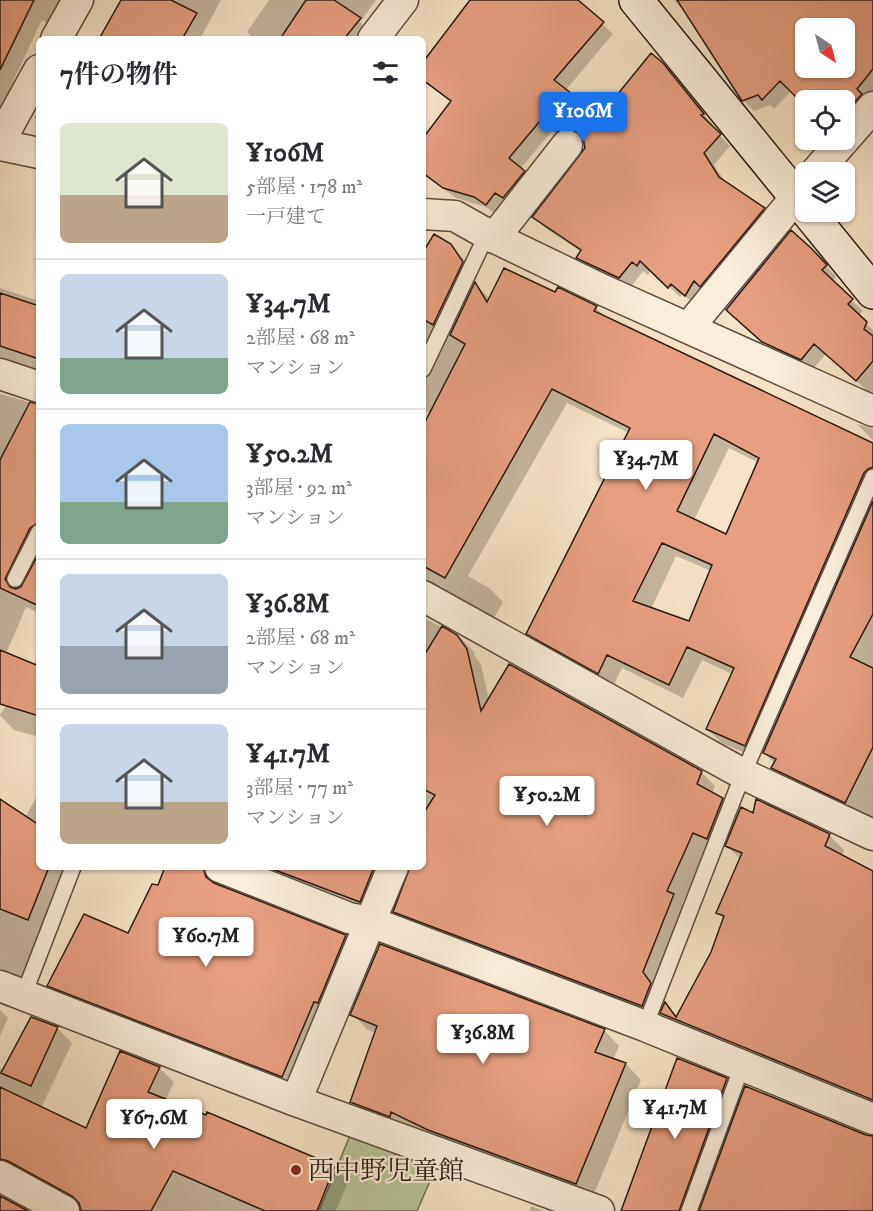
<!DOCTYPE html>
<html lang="ja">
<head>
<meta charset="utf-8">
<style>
	:root { --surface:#fff; --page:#f2f2f3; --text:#2b2b33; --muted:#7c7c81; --line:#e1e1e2; --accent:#1a73e8 }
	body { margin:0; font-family:"IM FELL DW Pica","Noto Serif JP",serif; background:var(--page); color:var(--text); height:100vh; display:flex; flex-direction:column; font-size:22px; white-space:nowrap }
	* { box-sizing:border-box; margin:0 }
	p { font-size:20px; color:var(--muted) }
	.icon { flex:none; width:33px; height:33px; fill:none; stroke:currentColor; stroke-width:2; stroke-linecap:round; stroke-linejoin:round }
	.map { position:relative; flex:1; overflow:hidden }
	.sheet { position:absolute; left:36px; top:36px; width:390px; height:834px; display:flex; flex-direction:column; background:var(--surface); border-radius:9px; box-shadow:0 2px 4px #0004 }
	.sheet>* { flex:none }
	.needle { width:39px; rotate:144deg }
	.controls { position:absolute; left:795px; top:18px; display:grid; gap:12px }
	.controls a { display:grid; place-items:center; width:60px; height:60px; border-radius:9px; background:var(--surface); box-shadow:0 2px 4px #0004; font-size:30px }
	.price { position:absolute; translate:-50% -51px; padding:0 14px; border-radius:6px; background:#fff; color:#222; font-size:20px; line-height:39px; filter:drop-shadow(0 2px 3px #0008) }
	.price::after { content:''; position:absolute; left:50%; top:36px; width:18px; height:14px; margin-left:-9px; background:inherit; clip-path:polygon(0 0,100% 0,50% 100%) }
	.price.selected { background:var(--accent); color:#fff }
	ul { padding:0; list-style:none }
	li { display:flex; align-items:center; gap:18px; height:150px; padding:0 24px }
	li+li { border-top:2px solid var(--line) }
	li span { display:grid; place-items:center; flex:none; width:168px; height:120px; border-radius:9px; color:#555 }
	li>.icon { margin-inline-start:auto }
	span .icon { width:72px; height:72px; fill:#fffc; stroke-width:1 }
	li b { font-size:26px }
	h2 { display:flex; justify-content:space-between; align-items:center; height:72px; padding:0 24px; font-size:26px }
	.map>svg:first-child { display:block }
	.green { fill:#b8c498; stroke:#706e54; stroke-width:1.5 }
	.shadow { fill:#0003; fill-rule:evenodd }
	.building { fill:#e89f81; stroke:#27170f; stroke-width:1.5; fill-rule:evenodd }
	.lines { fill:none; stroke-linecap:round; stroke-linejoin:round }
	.lane-casing { stroke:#5b4a3d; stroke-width:18 }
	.street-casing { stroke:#5b4a3d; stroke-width:33 }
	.secondary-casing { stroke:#27170f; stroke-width:36 }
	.lane { stroke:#f9eddb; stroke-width:15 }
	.street { stroke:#f9eddb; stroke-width:30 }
	.secondary { stroke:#f9eddb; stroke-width:33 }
	.poi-dot { fill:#8f2418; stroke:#f9eddb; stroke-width:2 }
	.labels { text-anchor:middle; stroke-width:4.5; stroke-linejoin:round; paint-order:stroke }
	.poi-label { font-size:26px; fill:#27170f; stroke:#f9eddb; text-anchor:start }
</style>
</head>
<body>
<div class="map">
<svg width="873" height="1211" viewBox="0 0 873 1211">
	<rect width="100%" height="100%" fill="#f6e3c7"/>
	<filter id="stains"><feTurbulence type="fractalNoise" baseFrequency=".00333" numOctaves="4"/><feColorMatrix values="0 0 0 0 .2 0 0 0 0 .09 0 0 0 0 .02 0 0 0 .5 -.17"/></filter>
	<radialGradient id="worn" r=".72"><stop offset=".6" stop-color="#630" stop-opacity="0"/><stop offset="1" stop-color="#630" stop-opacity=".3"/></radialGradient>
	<path class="green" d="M351,1133l86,32 -20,46h-98z"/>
	<path class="shadow" d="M0,0h72l-14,28 -16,-8 -29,61 13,12 -26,35z
		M123,0h98l-21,39h-99z
		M269,0h107l-16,22 3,3 -8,14h-106l2,-3 -4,-4z
		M476,0h100l37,34 -48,57 32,24 20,-18 45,-33 51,61 -3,1 20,20 -16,19 12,18 38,26 10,11 -78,86 -13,-12 -3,3 -29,-27 -3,5 -5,-4 -13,17 -41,-20 -11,-10 3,-6 -36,-24 -11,-11 52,-68 -1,-9 -4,-2 -12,3 -17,-10 -32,38 14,14 -37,32 -11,-8 -30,-9 -33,-24v-34l29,-37 -29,-23v-16z
		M674,0h199v93l-29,35v-28h-38l-15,-9 -17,18 -4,-4 -16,6 -11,-11 -55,-85zM806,28h38v40h-38z
		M39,109v13l-5,-4z
		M450,245l15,15 11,18 -2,5 16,16 65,-5 3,-5 38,19 12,11 265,126v374l-86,-37 -14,-14 2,-4 -12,-13 -4,8 -37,-16 -15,-14 25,-55 -30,-14 -19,38 -61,-30 -9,19 -71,-39 -14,-15 101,-200 -62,-30 -99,173 21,12 14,14 -10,18 -70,-19v-171l9,-17 -9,-2v-156zM729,448l30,15 -32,73 -33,-16zM676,556l35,15 -21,52 -39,-14z
		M822,261l14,16 -4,5 31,29 -5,5 15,14v66l-47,-42 -14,16 -37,-17 -37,-33z
		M39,287v90l-39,3v-92l36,12z
		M0,394l39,11v208l-13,-6 -26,61z
		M857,424l16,5v11z
		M423,617l38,21 14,15 -1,2 7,10 8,35 212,72 14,14 -3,8 10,5 17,17h15l3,-15 73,35 14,14 -2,6 31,16v236l-196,-81 -17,-16 -3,9 -248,-94 -14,-14 16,-45h12zM725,844l16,16 -23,52 6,7 -11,33 -35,65 -15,-14 2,-4 -9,-11 32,-78 -6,-6 25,-58 15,6z
		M39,656v81l-25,-7 -14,-15z
		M39,792v75h27l-5,10 3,3 -43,104 -21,8v-158l25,-16z
		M166,867h59l-7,8 -1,9 128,52 15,15 -63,140 -234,-91 -14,-15 80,-50 30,-48z
		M248,867h150l-24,49z
		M0,1010l8,8 -8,18z
		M352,1014l252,16 15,16 -6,14 13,4 15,16 -49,119 -224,-82 -16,-15 24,-69 -8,-3z
		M32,1018l25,10 15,15 -31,65 46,22 34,-77 38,15 15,14 -9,19 169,66 14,15 -12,29h-242l-23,-11 -71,-19v-113l5,2z
		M726,1079l17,17 130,41v74h-250z
		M531,1206l13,5h-14z"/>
	<path class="building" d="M0,0h34l-34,70z
		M121,0h50l26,13 -15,26h-83z
		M306,0h28l27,18 -17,21h-64z
		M470,0h108l26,22 -50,58 43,33 18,-19 2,1 34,-42 12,10 41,51 -3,1 20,19 -17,19 15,24 46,31 -65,79 -6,-6 -9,15 -14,-12 -3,4 -28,-27 -3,5 -5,-4 -13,16 -43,-20 5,-8 -49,-33 53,-69 -2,-10 -6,-7 -7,-3 -13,3 -17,-10 -31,37 16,13 -22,27 -8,-5 -9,12 -12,-8 -31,-9 -20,-15v-35l28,-37 -28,-21v-18z
		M677,0h196v69l-16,20 5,5 -18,19v-13h-38v7l-26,-26 -18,19 -4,-5 -16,6zM806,28h38v40h-38z
		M791,230l20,18 16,17 -5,5 31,29 -5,5 19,18 -3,7 9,7v25l-17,20 -42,-37 -13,16 -39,-18 -36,-32z
		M434,234l17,10 12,18 -30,63 -10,-6v-67z
		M504,268l51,24 3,-5 39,19 -3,5 279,132v24l-5,2 -4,4 -119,273 -39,-17 28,-61 -47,-21 -18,38 -62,-30 -9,19 -72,-40 104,-206 -78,-39 -107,189 -22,-12v-140l42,-82 -15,-9 25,-53 12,20zM714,434l45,24 -33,76 -49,-23zM662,543l50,22 -23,56 -56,-20z
		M0,293l39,13v53l-39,-13z
		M30,402l9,2v118l-9,6 -25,51 5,8 6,2 5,-2 18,-34v53l-39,-18v-128z
		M873,501v113l-23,43 23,11v79l-28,56 -74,-35 5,-9 -13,-6z
		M442,626l15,9 10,14 14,62 28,-47 193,107 -5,13 26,14 -16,41 -14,-6 -26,58 7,3 -31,78 8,11 -9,23 -249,-94 17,-45h13v-53l12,-19 -12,-6v-132z
		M0,650l39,16v50l-39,-12z
		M0,799l39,26v42h10l-21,53 -28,-11z
		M756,799l74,35 -5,12 48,25v229l-213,-87 5,-11 11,15 35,-65 13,-36 -8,-3 26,-60 -17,-7 16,-39 12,6z
		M165,867h38l3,10 8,6 132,52 -28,68 -4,-1 -32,75 -235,-91 37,-72 44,19 24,-49 6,1z
		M267,867h107l-14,35z
		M380,944l225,85 -10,23 31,11 -50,121 -148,-54 -37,-18 -1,5 -40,-15 27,-76 -27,-11z
		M31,1017l27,10 -27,59 -30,-13z
		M120,1051l40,16 -12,25 58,23 1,-3 128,54 -18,45h-52l-92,-40 -22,40h-70l-2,-8 -7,-7 -64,-35 -8,-2v-72l86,41z
		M677,1058l50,20 -48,133h-58z
		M745,1086l121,49 7,1v75h-174z
		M0,1196l28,15h-28z"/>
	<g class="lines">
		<defs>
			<path id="lane" d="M423,369l64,-135
				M15,579l24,-47
				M24,994l49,-127
				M645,1026l98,-252 130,-297
				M689,1211l53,-145"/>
			<path id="street" d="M56,39l22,-39
				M373,39l30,-39
				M0,141l39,-71
				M0,145l39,8
				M816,172l57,-65
				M423,214l32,2 32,18 116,56 270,121
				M494,238l73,-93
				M689,327l117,-142
				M0,374l39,13
				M423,596l320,178 130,61
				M220,867l129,51 22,4 274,104 228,93
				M0,986l296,115 303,110
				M296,1101l97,-234
				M0,1176l64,35"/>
			<path id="secondary" d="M636,0l170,209
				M808,212l65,80"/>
		</defs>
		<use href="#lane" class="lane-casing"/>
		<use href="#street" class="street-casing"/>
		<use href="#secondary" class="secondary-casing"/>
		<use href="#lane" class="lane"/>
		<use href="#street" class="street"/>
		<use href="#secondary" class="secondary"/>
	</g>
	<circle class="poi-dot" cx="296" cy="1170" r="6"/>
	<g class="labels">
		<g class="poi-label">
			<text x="308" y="1179">西中野児童館</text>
		</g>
	</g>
	<rect width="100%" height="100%" filter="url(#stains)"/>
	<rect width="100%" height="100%" fill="url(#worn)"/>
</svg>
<div class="controls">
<a><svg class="needle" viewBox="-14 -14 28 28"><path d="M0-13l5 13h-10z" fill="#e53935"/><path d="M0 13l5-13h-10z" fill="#7c7c81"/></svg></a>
<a><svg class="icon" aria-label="locate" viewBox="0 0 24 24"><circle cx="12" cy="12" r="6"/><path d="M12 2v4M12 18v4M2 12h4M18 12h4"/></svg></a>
<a><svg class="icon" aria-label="layers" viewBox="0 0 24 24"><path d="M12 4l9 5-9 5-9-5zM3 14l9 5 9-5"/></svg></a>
</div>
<b class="price selected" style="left:583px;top:143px">¥106M</b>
<b class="price" style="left:646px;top:491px">¥34.7M</b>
<b class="price" style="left:547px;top:827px">¥50.2M</b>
<b class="price" style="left:206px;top:968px">¥60.7M</b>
<b class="price" style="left:483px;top:1065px">¥36.8M</b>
<b class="price" style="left:675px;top:1140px">¥41.7M</b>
<b class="price" style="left:154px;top:1150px">¥67.6M</b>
<section class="sheet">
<h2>7件の物件<svg class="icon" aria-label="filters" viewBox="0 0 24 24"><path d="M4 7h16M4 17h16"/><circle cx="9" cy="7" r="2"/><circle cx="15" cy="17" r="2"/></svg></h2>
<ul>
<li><span style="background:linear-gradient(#dfe7d0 60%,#b9a48a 0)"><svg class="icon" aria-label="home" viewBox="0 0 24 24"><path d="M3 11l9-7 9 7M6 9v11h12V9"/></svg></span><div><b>¥106M</b><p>5部屋 · 178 m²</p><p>一戸建て</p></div></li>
<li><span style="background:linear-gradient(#c9d6e8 70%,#7fa58c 0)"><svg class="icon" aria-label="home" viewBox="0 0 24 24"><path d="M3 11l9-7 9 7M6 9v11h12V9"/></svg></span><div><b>¥34.7M</b><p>2部屋 · 68 m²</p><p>マンション</p></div></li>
<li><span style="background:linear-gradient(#a9c7e8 65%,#7fa58c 0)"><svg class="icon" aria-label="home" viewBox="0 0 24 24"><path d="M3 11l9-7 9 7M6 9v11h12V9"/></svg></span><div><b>¥50.2M</b><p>3部屋 · 92 m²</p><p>マンション</p></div></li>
<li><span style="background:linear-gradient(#c9d6e8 60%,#9aa5b1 0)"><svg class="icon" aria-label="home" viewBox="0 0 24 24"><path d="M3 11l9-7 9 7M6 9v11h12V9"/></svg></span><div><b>¥36.8M</b><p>2部屋 · 68 m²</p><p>マンション</p></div></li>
<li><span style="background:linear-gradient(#c9d6e8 65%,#b9a48a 0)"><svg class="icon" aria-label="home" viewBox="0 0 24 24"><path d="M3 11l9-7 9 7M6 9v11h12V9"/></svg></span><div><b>¥41.7M</b><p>3部屋 · 77 m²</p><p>マンション</p></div></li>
</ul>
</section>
</div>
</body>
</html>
